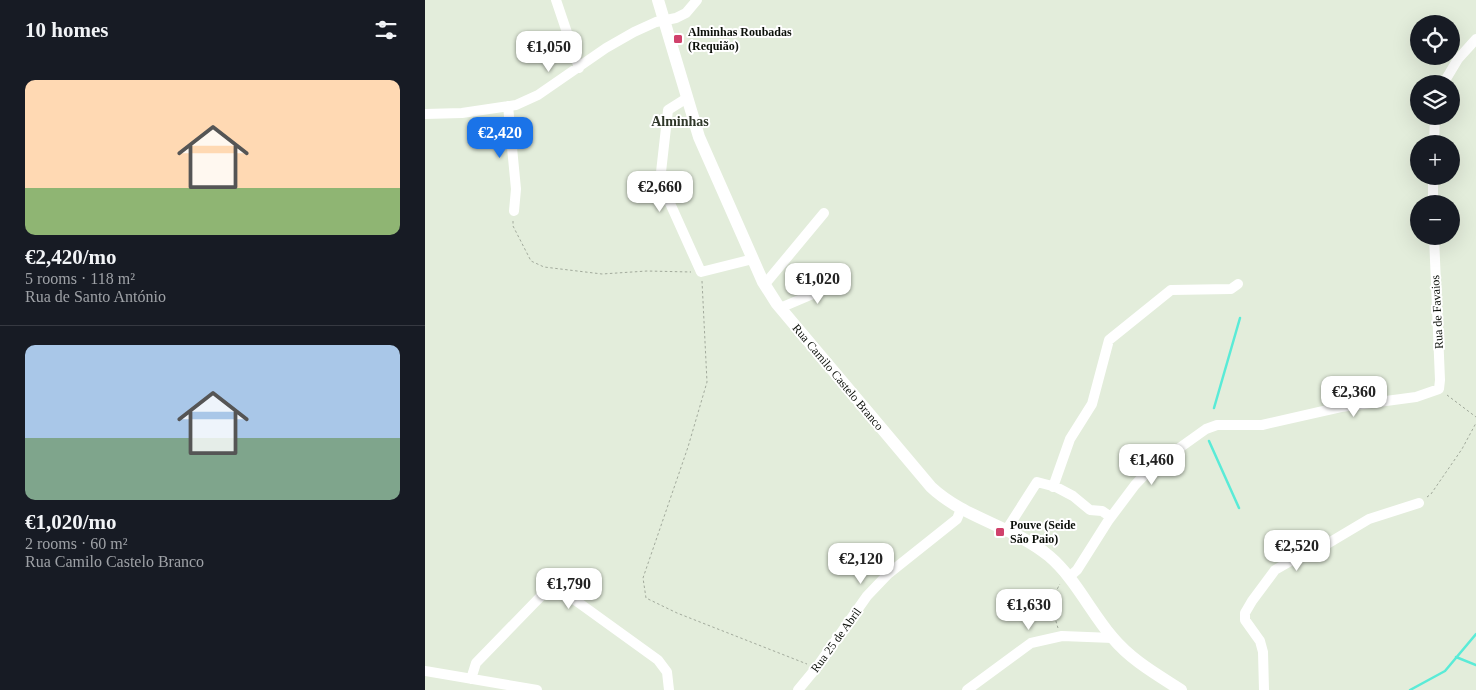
<!DOCTYPE html>
<html lang="en">
<head>
<meta charset="utf-8">
<style>
	:root { --surface:#171b24; --page:#242831; --text:#f1f3f6; --muted:#9ea1a6; --line:#363941; --accent:#1a73e8 }
	body { margin:0; font-family:"Times New Roman",serif; background:var(--page); color:var(--text); height:100vh; display:flex; flex-direction:column; font-size:19px; white-space:nowrap }
	* { box-sizing:border-box; margin:0 }
	p { font-size:16px; color:var(--muted) }
	.icon { flex:none; width:28px; height:28px; fill:none; stroke:currentColor; stroke-width:2; stroke-linecap:round; stroke-linejoin:round }
	.map { position:relative; flex:1; overflow:hidden }
	.details { display:flex; flex-direction:column; background:var(--surface); width:425px }
	.details>* { flex:none }
	.fabs { position:absolute; left:985px; top:15px; display:grid; gap:10px }
	.fabs a { display:grid; place-items:center; width:50px; height:50px; border-radius:50%; background:var(--surface); box-shadow:0 5px 20px #0002; font-size:25px }
	.price { position:absolute; translate:-50% -42px; padding:0 11px; border-radius:10px; background:#fff; color:#222; font-size:16px; line-height:32px; filter:drop-shadow(0 1px 2px #0008) }
	.price::after { content:''; position:absolute; left:50%; top:30px; width:15px; height:11px; margin-left:-8px; background:inherit; clip-path:polygon(0 0,100% 0,50% 100%) }
	.price.on { background:var(--accent); color:#fff }
	ul { padding:0; list-style:none }
	li { display:grid; align-content:center; gap:10px; height:265px; padding:0 25px }
	li+li { border-top:1px solid var(--line) }
	li span { display:grid; place-items:center; height:155px; border-radius:10px; color:#555 }
	li>.icon { margin-inline-start:auto }
	span .icon { width:90px; height:90px; fill:#fffc; stroke-width:1 }
	li b { font-size:21px }
	h2 { display:flex; justify-content:space-between; align-items:center; height:60px; padding:0 25px; font-size:21px }
	main { display:flex; flex:1; min-height:0 }
	.map>svg:first-child { display:block }
	.lines { fill:none; stroke-linecap:round; stroke-linejoin:round }
	.stream { stroke:#5aebd7; stroke-width:2.5 }
	.path { stroke:#a2aa9c; stroke-width:1; stroke-dasharray:2.5 2.5; stroke-linecap:butt }
	.minor { stroke:#fff; stroke-width:10 }
	.major { stroke:#fff; stroke-width:12 }
	.poi-dot { fill:#d0416b; stroke:#fff; stroke-width:2 }
	.labels { text-anchor:middle; stroke-width:4; stroke-linejoin:round; paint-order:stroke }
	.poi-label { font-size:12px; font-weight:bold; fill:#0b0f09; stroke:#fff; text-anchor:start }
	.street-label { font-size:12px; fill:#0b0f09; stroke:#fff }
	.neighbourhood-label { font-size:14px; font-weight:bold; fill:#2f3729; stroke:#fff }
</style>
</head>
<body>
<main>
<section class="details">
<h2>10 homes<svg class="icon" aria-label="filters" viewBox="0 0 24 24"><path d="M4 7h16M4 17h16"/><circle cx="9" cy="7" r="2"/><circle cx="15" cy="17" r="2"/></svg></h2>
<ul>
<li><span style="background:linear-gradient(#ffd9b3 70%,#8fb573 0)"><svg class="icon" aria-label="home" viewBox="0 0 24 24"><path d="M3 11l9-7 9 7M6 9v11h12V9"/></svg></span><div><b>€2,420/mo</b><p>5 rooms · 118 m²</p><p>Rua de Santo António</p></div></li>
<li><span style="background:linear-gradient(#a9c7e8 60%,#7fa58c 0)"><svg class="icon" aria-label="home" viewBox="0 0 24 24"><path d="M3 11l9-7 9 7M6 9v11h12V9"/></svg></span><div><b>€1,020/mo</b><p>2 rooms · 60 m²</p><p>Rua Camilo Castelo Branco</p></div></li>
</ul>
</section>
<div class="map">
<svg width="1051" height="690" viewBox="0 0 1051 690">
	<rect width="100%" height="100%" fill="#e3eddb"/>
	<g class="lines">
		<path class="stream" d="M789,408l26,-90
			M784,441l30,67
			M1031,657l20,8
			M985,690l35,-19 31,-37"/>
		<path class="path" d="M88,221v5l18,35 13,6 58,7 45,-3 44,1
			M277,281l5,101 -19,65 -45,131 3,20 31,15 130,51
			M1022,395l29,22
			M1002,497l4,-3 31,-45 14,-26
			M633,628c-5,-14 -6,-32 2,-44"/>
		<path class="minor" d="M131,0l23,68
			M1018,84l15,-25 18,-20
			M262,98l-19,12 -8,71 41,91 52,-13
			M83,106l8,83 -2,22
			M0,114l37,-1 54,-8 22,-10 68,-47 28,-16 22,-10 20,-4 10,-5 11,-13
			M1009,144l1,-28
			M1008,204v-28
			M340,284l59,-71
			M355,308l54,-23 6,-4
			M628,487l17,-48 22,-35 17,-64 62,-50 60,-1 7,-5
			M582,529l30,-47 19,5 17,9 17,14 12,1 9,6
			M644,577l8,-7 31,-49 27,-36 15,-16 56,-40 11,-4h45l79,-18 75,-10 23,-8 1,-9 -6,-144
			M0,671l112,19
			M46,679l5,-16 69,-71 8,-2 15,5 90,65 9,12 2,18
			M373,690l19,-23 50,-71 21,-22 69,-55 4,-10
			M542,690l64,-47 31,-7 51,2
			M839,690l-1,-38 -3,-11 -15,-21v-7l7,-12 23,-31 26,-15 21,-8 47,-28 50,-16"/>
		<path class="major" d="M233,0l41,137 64,145 14,22 154,183c34,32 82,39 118,69 26,22 41,55 63,81 19,23 44,37 69,53"/>
	</g>
	<g class="poi-dot">
		<rect x="248" y="34" width="10" height="10" rx="2.5"/>
		<rect x="570" y="527" width="10" height="10" rx="2.5"/>
	</g>
	<g class="labels">
		<g class="poi-label">
			<text x="263" y="36">Alminhas Roubadas<tspan x="263" dy="14">(Requião)</tspan></text>
			<text x="585" y="529">Pouve (Seide<tspan x="585" dy="14">São Paio)</tspan></text>
		</g>
		<g class="street-label">
			<text transform="translate(1012 312) rotate(-93)" y="4">Rua de Favaios</text>
			<text transform="translate(413 377) rotate(50)" y="4">Rua Camilo Castelo Branco</text>
			<text transform="translate(411 640) rotate(-54)" y="4">Rua 25 de Abril</text>
		</g>
		<g class="neighbourhood-label">
			<text x="255" y="126">Alminhas</text>
		</g>
	</g>
</svg>
<div class="fabs">
<a><svg class="icon" aria-label="locate" viewBox="0 0 24 24"><circle cx="12" cy="12" r="6"/><path d="M12 2v4M12 18v4M2 12h4M18 12h4"/></svg></a>
<a><svg class="icon" aria-label="layers" viewBox="0 0 24 24"><path d="M12 4l9 5-9 5-9-5zM3 14l9 5 9-5"/></svg></a>
<a>+</a>
<a>−</a>
</div>
<b class="price" style="left:124px;top:73px">€1,050</b>
<b class="price on" style="left:75px;top:159px">€2,420</b>
<b class="price" style="left:235px;top:213px">€2,660</b>
<b class="price" style="left:393px;top:305px">€1,020</b>
<b class="price" style="left:929px;top:418px">€2,360</b>
<b class="price" style="left:727px;top:486px">€1,460</b>
<b class="price" style="left:872px;top:572px">€2,520</b>
<b class="price" style="left:436px;top:585px">€2,120</b>
<b class="price" style="left:144px;top:610px">€1,790</b>
<b class="price" style="left:604px;top:631px">€1,630</b>
</div>
</main>
</body>
</html>
